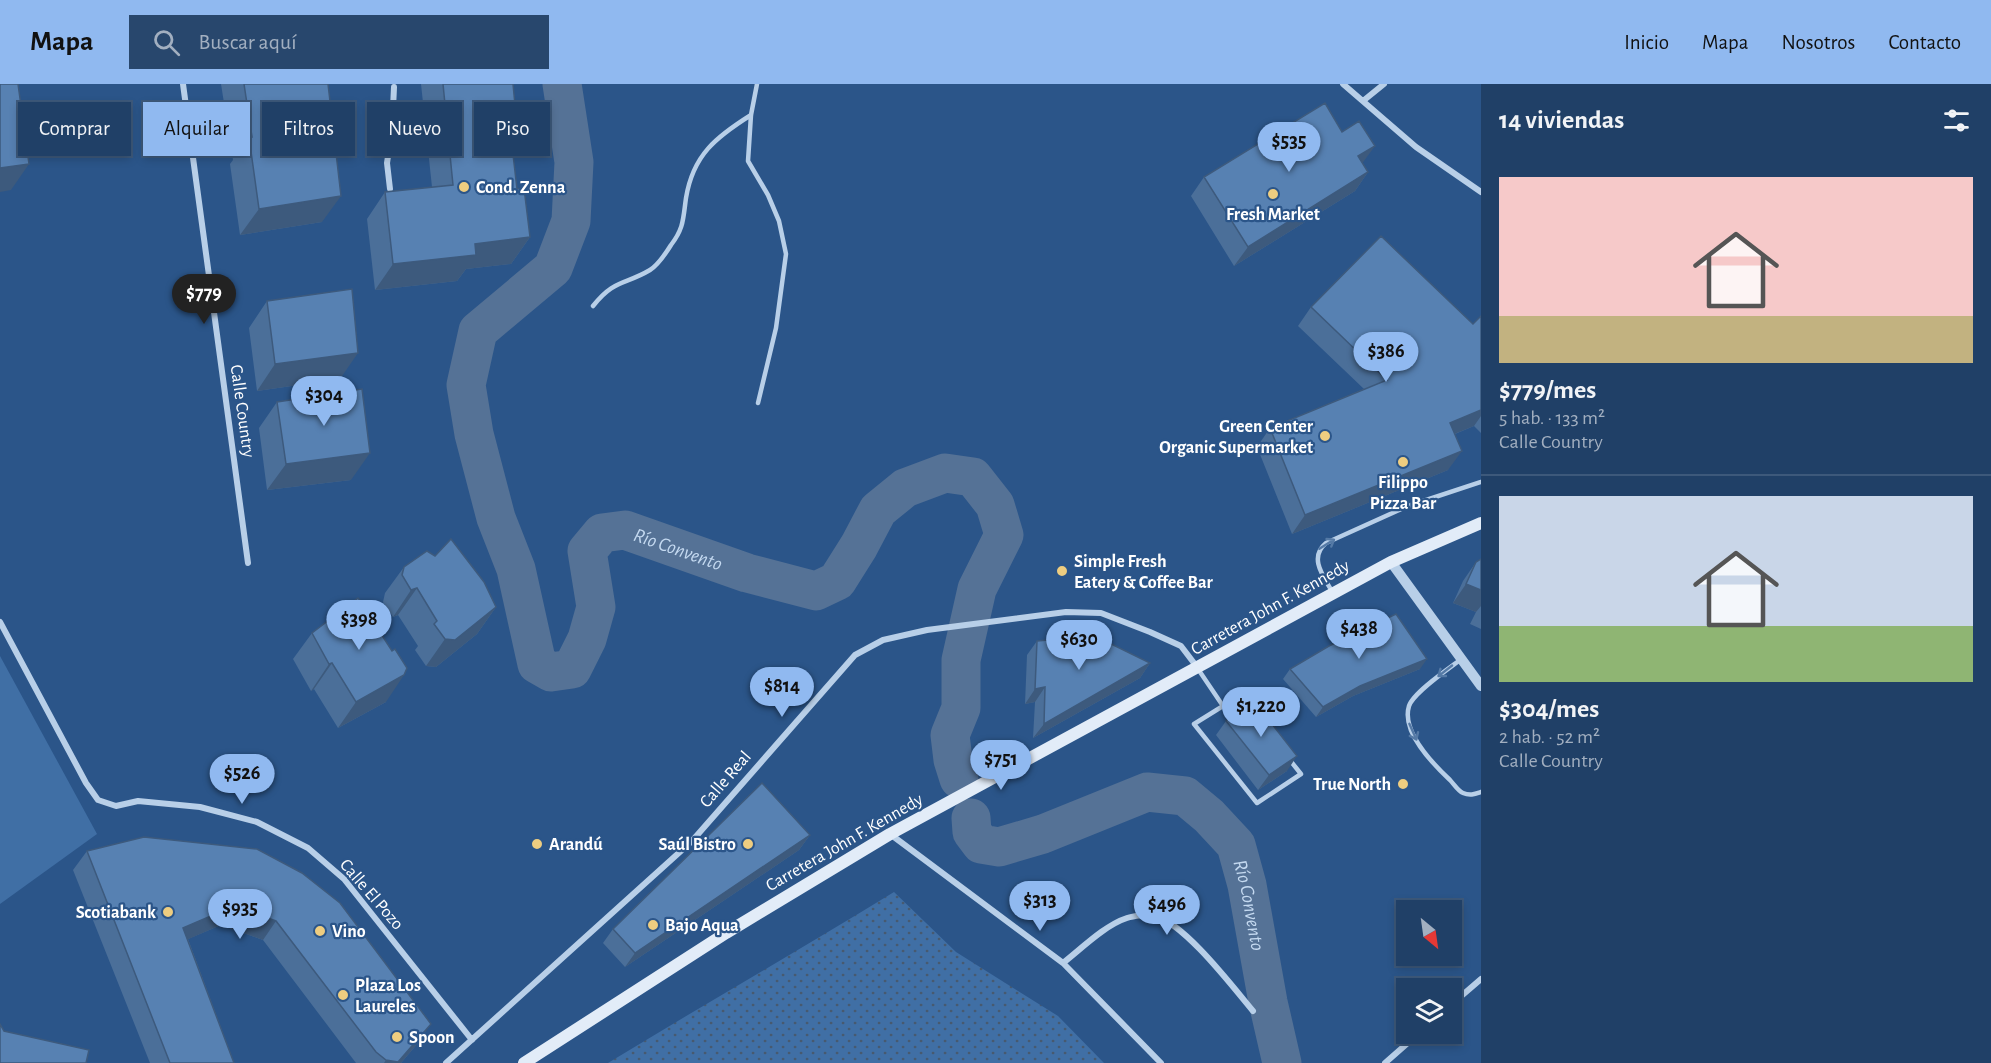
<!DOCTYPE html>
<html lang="es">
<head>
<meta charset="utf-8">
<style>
	:root { --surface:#204067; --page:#28476d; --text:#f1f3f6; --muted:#a2afc0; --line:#3d597b; --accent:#90b9f0 }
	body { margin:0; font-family:"Alegreya Sans",sans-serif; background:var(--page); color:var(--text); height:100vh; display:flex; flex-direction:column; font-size:22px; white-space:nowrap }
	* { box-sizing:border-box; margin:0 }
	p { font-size:20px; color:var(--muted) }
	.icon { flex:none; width:33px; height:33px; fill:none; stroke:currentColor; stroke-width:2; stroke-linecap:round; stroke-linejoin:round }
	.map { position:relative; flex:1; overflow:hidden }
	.panel { display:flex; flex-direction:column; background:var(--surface); width:510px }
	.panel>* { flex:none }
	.hud { position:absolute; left:18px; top:18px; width:570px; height:54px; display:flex; gap:12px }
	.needle { width:39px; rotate:151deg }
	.controls { position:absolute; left:1396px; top:816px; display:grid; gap:12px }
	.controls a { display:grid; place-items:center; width:66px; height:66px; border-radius:0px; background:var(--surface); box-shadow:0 3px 9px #0003,0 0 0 2px var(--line); font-size:30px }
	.price { position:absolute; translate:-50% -51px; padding:0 14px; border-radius:21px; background:var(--accent); color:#111; font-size:20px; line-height:39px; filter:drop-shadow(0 2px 3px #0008) }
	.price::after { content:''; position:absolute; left:50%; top:36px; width:18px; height:14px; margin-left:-9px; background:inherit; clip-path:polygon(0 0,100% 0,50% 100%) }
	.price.current { background:#222; color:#fff }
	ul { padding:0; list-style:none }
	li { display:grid; align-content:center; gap:12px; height:318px; padding:0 18px }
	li+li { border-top:2px solid var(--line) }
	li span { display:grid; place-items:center; height:186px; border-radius:0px; color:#555 }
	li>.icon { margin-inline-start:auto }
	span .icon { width:108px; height:108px; fill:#fffc; stroke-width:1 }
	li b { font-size:26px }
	h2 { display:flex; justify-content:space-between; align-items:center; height:72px; padding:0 18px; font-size:26px }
	.tag { padding:0 21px; border-radius:0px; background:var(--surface); box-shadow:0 3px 9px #0003,0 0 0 2px var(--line); font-size:21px; line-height:54px }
	.tag.current { background:var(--accent); color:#111 }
	header { display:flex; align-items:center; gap:36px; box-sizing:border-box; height:84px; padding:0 30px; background:var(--accent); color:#111 }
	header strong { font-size:28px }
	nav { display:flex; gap:33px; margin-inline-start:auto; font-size:21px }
	.search { width:420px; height:54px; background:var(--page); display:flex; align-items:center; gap:15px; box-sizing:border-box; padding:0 21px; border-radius:0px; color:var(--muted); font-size:22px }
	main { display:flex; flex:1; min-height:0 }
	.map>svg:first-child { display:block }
	.grass { fill:#406fa5 }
	.garden { fill:url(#garden-dots) }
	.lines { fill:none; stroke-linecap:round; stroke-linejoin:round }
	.river { stroke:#557296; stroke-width:39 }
	.service { stroke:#b8cfe8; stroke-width:4.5 }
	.minor { stroke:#b8cfe8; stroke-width:6 }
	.tertiary { stroke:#b8cfe8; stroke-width:10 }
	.secondary { stroke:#e2ecf8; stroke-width:12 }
	.wall { fill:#4b6f99 }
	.shaded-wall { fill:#3d5a7d }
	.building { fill:#5781b2; stroke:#3d5a7d; stroke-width:1.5 }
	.oneway { stroke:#557aa6 }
	.poi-dot { fill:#eecd80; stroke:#2b5589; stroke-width:2 }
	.labels { text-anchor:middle; stroke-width:4.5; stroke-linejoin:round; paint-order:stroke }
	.poi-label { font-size:18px; font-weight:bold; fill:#fff; stroke:#2b5589; text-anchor:start }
	.street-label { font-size:18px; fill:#fff; stroke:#2b5589 }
	.water-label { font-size:20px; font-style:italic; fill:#c4d9f0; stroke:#2b5589 }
</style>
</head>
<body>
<header>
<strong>Mapa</strong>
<div class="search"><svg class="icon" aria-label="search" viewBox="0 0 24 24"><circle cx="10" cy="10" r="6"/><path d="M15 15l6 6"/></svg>Buscar aquí</div>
<nav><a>Inicio</a><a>Mapa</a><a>Nosotros</a><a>Contacto</a></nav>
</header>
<main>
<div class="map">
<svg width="1481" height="979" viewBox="0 0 1481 979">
	<defs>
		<pattern id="garden-dots" width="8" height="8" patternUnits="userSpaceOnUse" patternTransform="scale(1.5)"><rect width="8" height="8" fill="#406fa5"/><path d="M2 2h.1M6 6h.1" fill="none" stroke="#475a70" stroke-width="1.8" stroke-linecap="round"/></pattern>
	</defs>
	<rect width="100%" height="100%" fill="#2b5589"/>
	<path class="grass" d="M0,572l97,178 -97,70z"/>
	<path class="garden" d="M894,808l62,60 102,64 46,47h-496c95,-58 192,-113 286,-171z"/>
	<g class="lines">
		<g class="river">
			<path id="s1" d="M562,0l12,78 -3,59 -18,47 -75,63 -12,54 8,49 22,84 20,51 21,95 14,8 21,-3 15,-30 9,-32 -9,-56 15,-18 23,-3 122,43 69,18 21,-10 22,-35 19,-36 27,-22 40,-15 28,4 22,28 9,30 -27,54 -16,71v48l-11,27 3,25 6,19"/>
			<path id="s2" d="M971,734l1,14 9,12 18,3 44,-13 104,-42 38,4 24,20 27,29 11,40 21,117 14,61"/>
		</g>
		<path class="service" d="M757,0l-6,31 -3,46 20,34 11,26 7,33 -10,74 -18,75
			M593,222c21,-27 32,-21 57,-36 8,-5 16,-17 21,-25 13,-17 12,-26 15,-47 7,-43 30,-61 65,-83
			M1333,509c-9,-16 -25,-35 -7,-50l82,-37 73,-24
			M1460,576c-12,9 -47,33 -51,46 -8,26 24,58 41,74 4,4 8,11 13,13 7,3 12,1 18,-1
			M1198,585l25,37 -29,18 63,79 44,-29 -12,-15
			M1223,622l16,-10 11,14"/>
		<path class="minor" d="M183,0l65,479
			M1343,0l73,63 65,45
			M1363,17l21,-17
			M390,105l-3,-26 5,-33 2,-43
			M0,538l86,161 12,17 18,6 22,-5 62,6 57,15 51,26 36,31 128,161
			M890,750l173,129 98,100
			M1063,879c18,-14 42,-38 64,-45 6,-2 21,-4 27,-3 31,9 78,71 99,96
			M1452,920l29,-25
			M446,979l246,-222 163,-186 28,-15 44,-10 139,-18 35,1 49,19 31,14 16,21
			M1385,979l33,-29"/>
		<path class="tertiary" d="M1391,478l90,124"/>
		<path class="secondary" d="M524,979l202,-130 164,-99 501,-272 90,-39"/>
	</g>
	<path class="wall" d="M221,0h107l-6,138 -82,13 -10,-71 3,-4z
		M421,0h92l5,52 -6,9 5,44 13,48 -19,27 -45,5 -9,12 -82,9 -8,-71 18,-27 47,-5z
		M1342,48l26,40 -13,19 -121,75 -43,-70 13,-19z
		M267,217l73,78 -83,12 -8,-63z
		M1311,223l162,17 8,-8v117l-7,-7 -19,8 -7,36 -156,64 -35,-87 13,-19 94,-39 -66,-63z
		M277,318l74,78 -84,10 -8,-62z
		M1481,475v70l-11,-5 6,-12 -23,-9 10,-22 13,-19z
		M404,483l92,40 -19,27 -41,33 -10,-1 -11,-16 3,-4 -20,-31 -5,2 -10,-15 2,-9z
		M375,534l-2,3 13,81 -48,26 -24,-39 -3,2 -18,-32 19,-26z
		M1037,557l113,22 -10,15 -107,60 2,-36 -10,2 2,-49z
		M1290,585h130l-67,27 -37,21 -33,-38z
		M1226,637l61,50 -29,19 -42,-55z
		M810,751l-11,15 -174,117 -22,-24 10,-14z
		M257,765l161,194 -17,20h-45l-93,-123 -42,-15 -33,14 46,124h-84l-77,-193 14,-19z"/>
	<path class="shaded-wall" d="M518,52l-18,27 11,-26z
		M1375,62l-14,19 -3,-9z
		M29,80l-18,26 -11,2v-24z
		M1368,88l-13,19 -121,75 14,-19z
		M341,112l-19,26 -82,13 19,-26z
		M530,153l-19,27 -45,5 -9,12 -82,9 18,-26 82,-20z
		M358,269l-18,26 -83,12 18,-27z
		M1481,326v6l-7,10 -37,15 13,-18z
		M1462,367l-14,19 -156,64 13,-19z
		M370,369l-19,27 -84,10 19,-26z
		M1466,500l15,6v16l-5,6 -23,-9z
		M417,504l-19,27 -5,2 18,-27z
		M496,523l-19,27 -41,33 -10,-1 19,-27z
		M1427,575l-7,10 -67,27 -37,21 7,-10 37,-21z
		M332,579l-18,26 -3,2 18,-27z
		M1150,579l-10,15 -107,60 11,-14z
		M404,591l-18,27 -48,26 18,-26z
		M1045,603l-10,15 -10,2 10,-15z
		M1297,672l-10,15 -29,19 11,-15z
		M810,751l-11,15 -174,117 10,-14z
		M234,822l42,15 -13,19 -42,-15 -51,22 13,-19z
		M431,940l-13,19 -17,20h-17l2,-3z"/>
	<path class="building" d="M0,0h18l11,80 -29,4z
		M244,0h84l13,112 -82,13 -10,-72h3z
		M443,0h70l5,52 -7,1 6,52 7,-1 6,49 -55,7 1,11 -83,9 -8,-72 68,-7z
		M1325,19l17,29 17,-11 16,25 -17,10 10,16 -120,75 -44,-70z
		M1381,152l92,88 8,-8v94l-31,13 12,28 -157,64 -35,-87 117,-48 -76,-73z
		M352,205l6,64 -83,11 -8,-63z
		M362,305l8,64 -84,11 -9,-62z
		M451,455l33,43 12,25 -41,33 -10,-1 -11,-15 3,-3 -20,-33 -6,2 -9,-15 2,-8 23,-16 8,5z
		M1481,475v31l-15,-6 10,-22z
		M358,514l17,20 -3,2 20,31 3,-2 12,19 -3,7 -48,27 -24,-39 -3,1 -17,-31z
		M1396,530l31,45 -67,27 -37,21 -33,-38 39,-23z
		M1095,552l55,27 -106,61 1,-37 -10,2 2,-48z
		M1254,617l43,55 -28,19 -43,-54z
		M762,699l48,52 -175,118 -22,-24z
		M144,753l113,12 45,24 38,30 91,121 -33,38 -12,-2 -10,-8 -100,-131 -42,-15 -51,22 51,135h-64l-83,-212z
		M0,940l4,7 85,19 -3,13h-86z"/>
	<defs><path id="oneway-shaft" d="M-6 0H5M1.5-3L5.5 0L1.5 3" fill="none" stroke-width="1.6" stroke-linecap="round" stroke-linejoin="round" transform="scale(1.5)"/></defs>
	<g class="oneway">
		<use href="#oneway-shaft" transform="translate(1327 460) rotate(-32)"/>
		<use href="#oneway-shaft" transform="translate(1445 587) rotate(142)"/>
		<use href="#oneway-shaft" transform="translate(1413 648) rotate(66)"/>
	</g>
	<g class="poi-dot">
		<circle cx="464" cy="103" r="6"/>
		<circle cx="1273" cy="110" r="6"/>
		<circle cx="1325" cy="352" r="6"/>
		<circle cx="1403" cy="378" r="6"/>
		<circle cx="1062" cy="487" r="6"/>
		<circle cx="1403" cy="700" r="6"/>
		<circle cx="537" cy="760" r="6"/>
		<circle cx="748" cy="760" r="6"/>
		<circle cx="168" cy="828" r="6"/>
		<circle cx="653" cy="841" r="6"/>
		<circle cx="320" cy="847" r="6"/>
		<circle cx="343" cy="911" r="6"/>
		<circle cx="397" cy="953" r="6"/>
	</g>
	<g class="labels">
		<g class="poi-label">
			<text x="476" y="109">Cond. Zenna</text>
			<text x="1273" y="136" text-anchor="middle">Fresh Market</text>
			<text x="1313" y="348" text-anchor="end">Green Center<tspan x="1313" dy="21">Organic Supermarket</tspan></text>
			<text x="1403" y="404" text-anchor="middle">Filippo<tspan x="1403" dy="21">Pizza Bar</tspan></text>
			<text x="1074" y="483">Simple Fresh<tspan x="1074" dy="21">Eatery &amp; Coffee Bar</tspan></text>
			<text x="1391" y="706" text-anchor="end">True North</text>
			<text x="549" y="766">Arandú</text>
			<text x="736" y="766" text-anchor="end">Saúl Bistro</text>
			<text x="156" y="834" text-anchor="end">Scotiabank</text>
			<text x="665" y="847">Bajo Aqua</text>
			<text x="332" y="853">Vino</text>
			<text x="355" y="907">Plaza Los<tspan x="355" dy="21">Laureles</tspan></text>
			<text x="409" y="959">Spoon</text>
		</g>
		<g class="street-label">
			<text transform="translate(243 327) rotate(82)" y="6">Calle Country</text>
			<text transform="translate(1270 523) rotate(-29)" y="6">Carretera John F. Kennedy</text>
			<text transform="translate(725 695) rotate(-49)" y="6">Calle Real</text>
			<text transform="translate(844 758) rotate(-30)" y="6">Carretera John F. Kennedy</text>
			<text transform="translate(372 810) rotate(49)" y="6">Calle El Pozo</text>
		</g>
		<g class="water-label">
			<text dy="7" stroke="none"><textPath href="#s1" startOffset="894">Río Convento</textPath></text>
			<text dy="7" stroke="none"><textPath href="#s2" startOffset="376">Río Convento</textPath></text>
		</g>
	</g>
</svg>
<div class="controls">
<a><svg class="needle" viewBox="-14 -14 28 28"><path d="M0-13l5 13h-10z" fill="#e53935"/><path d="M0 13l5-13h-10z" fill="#a2afc0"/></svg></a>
<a><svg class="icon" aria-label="layers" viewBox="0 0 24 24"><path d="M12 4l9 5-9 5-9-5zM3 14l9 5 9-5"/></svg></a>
</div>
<b class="price" style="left:1289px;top:89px">$535</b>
<b class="price current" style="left:204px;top:241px">$779</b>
<b class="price" style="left:1386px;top:299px">$386</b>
<b class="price" style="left:324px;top:343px">$304</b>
<b class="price" style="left:359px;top:567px">$398</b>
<b class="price" style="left:1359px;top:576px">$438</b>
<b class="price" style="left:1079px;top:587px">$630</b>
<b class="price" style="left:782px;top:634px">$814</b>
<b class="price" style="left:1261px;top:654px">$1,220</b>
<b class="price" style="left:1001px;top:707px">$751</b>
<b class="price" style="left:242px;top:721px">$526</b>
<b class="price" style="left:1040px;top:848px">$313</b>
<b class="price" style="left:1167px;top:852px">$496</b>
<b class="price" style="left:240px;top:856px">$935</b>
<div class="hud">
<a class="tag">Comprar</a>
<a class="tag current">Alquilar</a>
<a class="tag">Filtros</a>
<a class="tag">Nuevo</a>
<a class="tag">Piso</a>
</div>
</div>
<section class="panel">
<h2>14 viviendas<svg class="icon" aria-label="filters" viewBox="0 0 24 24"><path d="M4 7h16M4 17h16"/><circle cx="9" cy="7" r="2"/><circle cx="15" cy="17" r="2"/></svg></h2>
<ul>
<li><span style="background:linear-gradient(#f6c9c9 75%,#c2b280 0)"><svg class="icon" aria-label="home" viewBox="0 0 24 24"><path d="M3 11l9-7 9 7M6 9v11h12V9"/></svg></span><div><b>$779/mes</b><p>5 hab. · 133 m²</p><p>Calle Country</p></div></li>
<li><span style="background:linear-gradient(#c9d6e8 70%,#8fb573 0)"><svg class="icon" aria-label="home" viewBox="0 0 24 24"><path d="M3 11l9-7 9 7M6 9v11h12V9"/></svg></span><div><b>$304/mes</b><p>2 hab. · 52 m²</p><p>Calle Country</p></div></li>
</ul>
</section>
</main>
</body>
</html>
